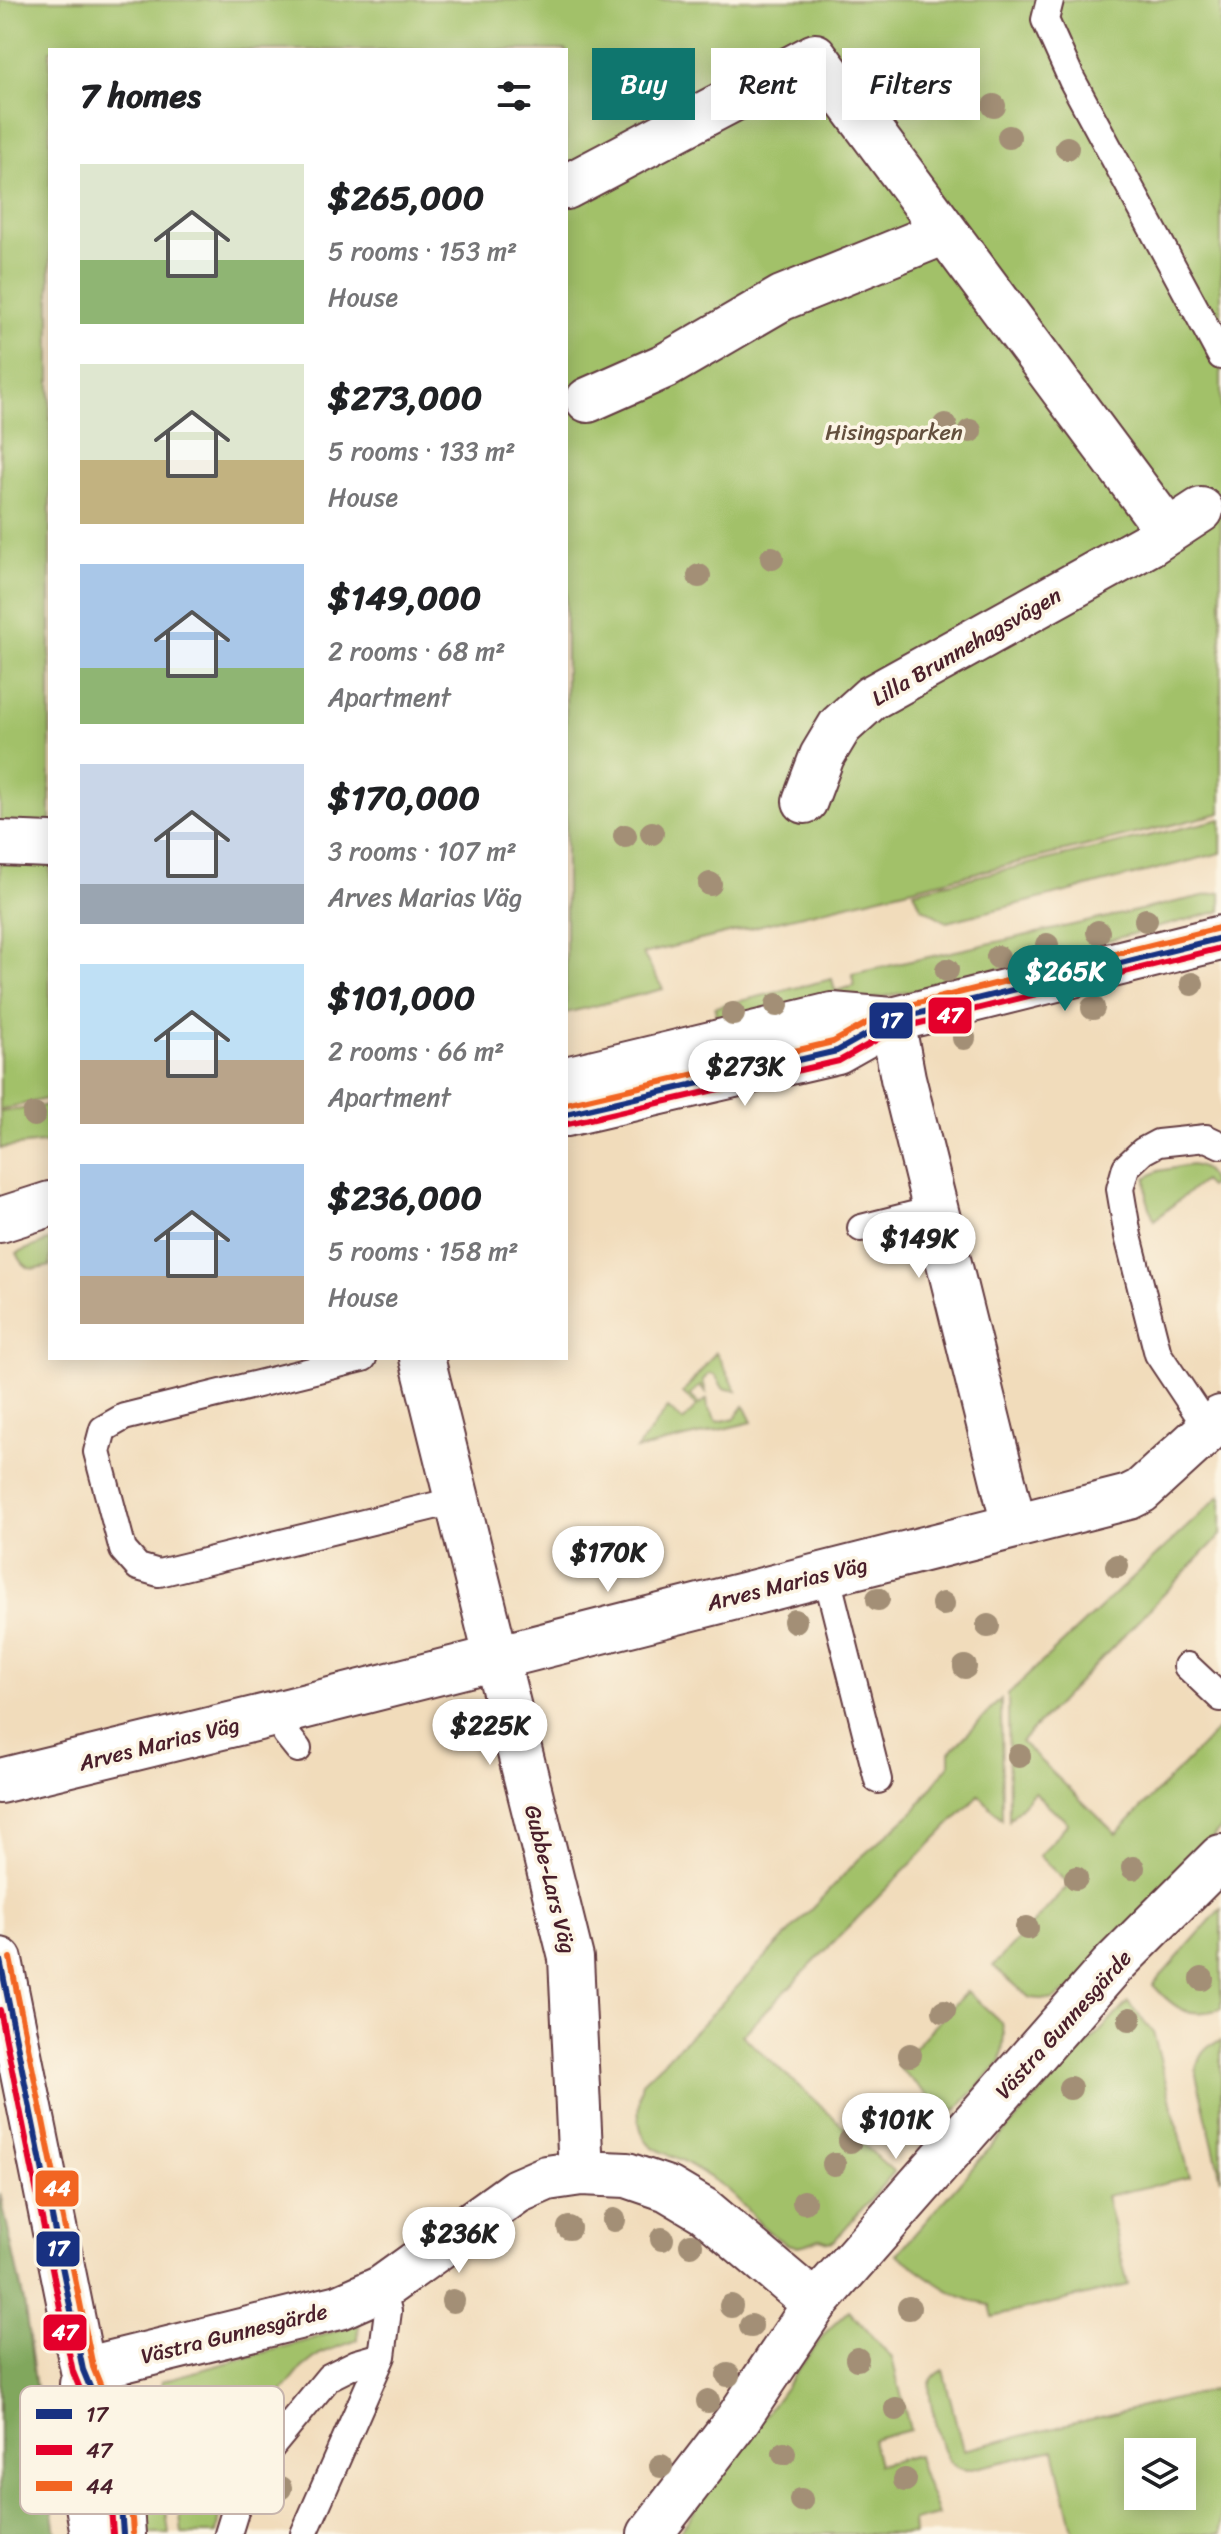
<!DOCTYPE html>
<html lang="en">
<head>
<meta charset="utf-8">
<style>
	:root { --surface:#fff; --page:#f2f2f2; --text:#202124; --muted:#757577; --accent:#0f766e }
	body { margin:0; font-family:Sriracha,sans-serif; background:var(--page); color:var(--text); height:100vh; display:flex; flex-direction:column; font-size:30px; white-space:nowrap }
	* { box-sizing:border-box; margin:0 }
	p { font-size:26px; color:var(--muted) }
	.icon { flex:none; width:44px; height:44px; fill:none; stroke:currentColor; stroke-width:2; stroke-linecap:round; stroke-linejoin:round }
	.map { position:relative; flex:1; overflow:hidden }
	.side { position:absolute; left:48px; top:48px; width:520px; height:1312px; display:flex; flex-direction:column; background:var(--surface); border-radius:0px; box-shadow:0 4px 20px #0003 }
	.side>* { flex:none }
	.hud { position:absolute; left:592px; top:48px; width:508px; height:72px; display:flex; gap:16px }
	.tools { position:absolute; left:1124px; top:2438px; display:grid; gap:16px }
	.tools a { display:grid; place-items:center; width:72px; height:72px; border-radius:0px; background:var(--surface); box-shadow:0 4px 20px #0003; font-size:40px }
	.price { position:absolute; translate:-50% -68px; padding:0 18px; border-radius:28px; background:#fff; color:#222; font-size:26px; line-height:52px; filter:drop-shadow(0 2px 4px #0008) }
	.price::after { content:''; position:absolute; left:50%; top:48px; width:24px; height:18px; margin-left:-12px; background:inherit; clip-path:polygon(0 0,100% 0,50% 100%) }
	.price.current { background:var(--accent); color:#fff }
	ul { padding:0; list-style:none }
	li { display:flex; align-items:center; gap:24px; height:200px; padding:0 32px }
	li span { display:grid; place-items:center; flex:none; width:224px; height:160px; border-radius:0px; color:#555 }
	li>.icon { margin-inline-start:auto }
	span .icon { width:96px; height:96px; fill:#fffc; stroke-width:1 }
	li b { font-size:34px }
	h2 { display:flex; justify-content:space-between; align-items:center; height:96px; padding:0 32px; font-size:34px }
	.pill { padding:0 28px; border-radius:0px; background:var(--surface); box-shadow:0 4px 20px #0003; font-size:28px; line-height:72px }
	.pill.current { background:var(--accent); color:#fff }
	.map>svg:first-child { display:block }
	.green { fill:#a2c169; stroke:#76704a; stroke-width:2; fill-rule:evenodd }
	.forest { fill:#81a75d; stroke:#666344; stroke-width:2 }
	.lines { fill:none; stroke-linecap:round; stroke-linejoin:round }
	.service-casing { stroke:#633b41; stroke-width:30 }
	.minor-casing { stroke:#633b41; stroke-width:48 }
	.service { stroke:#fff; stroke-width:26 }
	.minor { stroke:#fff; stroke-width:44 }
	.bus-1-casing { stroke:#fcf5e5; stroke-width:12 }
	.bus-2-casing { stroke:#fcf5e5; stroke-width:12 }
	.bus-3-casing { stroke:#fcf5e5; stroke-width:12 }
	.bus-1 { stroke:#183181; stroke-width:6 }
	.bus-2 { stroke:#e4002b; stroke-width:6 }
	.bus-3 { stroke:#f26522; stroke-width:6 }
	.tree { fill:#a38f76 }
	.labels { text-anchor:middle; stroke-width:7; stroke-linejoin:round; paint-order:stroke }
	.park-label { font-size:22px; fill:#64503e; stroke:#fcf5e5 }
	.street-label { font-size:22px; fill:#4a1f2b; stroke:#fcf5e5 }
	.key { fill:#fcf5e5; stroke:#c7b5ad; stroke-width:2 }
	.key-label { font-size:22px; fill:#4a1f2b }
	.line-badge { stroke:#fcf5e5; stroke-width:3 }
	.badge-label { font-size:22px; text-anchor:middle; font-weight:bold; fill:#fff }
</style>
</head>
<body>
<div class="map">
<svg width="1221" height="2534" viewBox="0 0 1221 2534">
	<rect width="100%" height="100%" fill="#fcf5e5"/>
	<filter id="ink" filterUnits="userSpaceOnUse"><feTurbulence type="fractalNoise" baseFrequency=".0125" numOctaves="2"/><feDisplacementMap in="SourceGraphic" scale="16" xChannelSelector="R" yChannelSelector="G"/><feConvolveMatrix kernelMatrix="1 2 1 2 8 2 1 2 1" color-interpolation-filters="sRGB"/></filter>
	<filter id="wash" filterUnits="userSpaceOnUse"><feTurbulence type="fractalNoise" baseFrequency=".006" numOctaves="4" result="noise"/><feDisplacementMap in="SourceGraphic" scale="32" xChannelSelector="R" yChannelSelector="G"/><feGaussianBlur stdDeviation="1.8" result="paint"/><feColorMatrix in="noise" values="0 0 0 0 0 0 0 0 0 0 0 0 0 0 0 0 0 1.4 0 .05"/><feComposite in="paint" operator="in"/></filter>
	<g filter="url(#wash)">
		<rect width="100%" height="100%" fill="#f1dcbb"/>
		<path class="green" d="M0,0h1221v813l-578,141 20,35 -97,24v-963h-516v1048l-50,12z
			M1221,819v34l-274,69 -26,-15 -7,-16z
			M1221,892v19l-304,79 -200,40 -2,-23 117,-28 3,12 19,-5 -2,-12z
			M50,1105v37l-50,6v-36z
			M1191,1165c13,2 18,6 21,20l-3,2 -6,-6 -49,39 -7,-22 -1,-20 12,-7z
			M50,1240v26c-18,5 -25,5 -33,-13z
			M716,1352l21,39 -14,-3 -8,-13 -6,-1 -6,6 3,12 -6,-6 -10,9 10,10 7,-6 1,9 9,14 18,-4 9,-12 8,16 -116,28 32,-42 15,13 14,-15 -14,-13z
			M1221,1495v40l-200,207 95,92 105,-108v103l-145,156 -23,15 -23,-2 -37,-32 76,-81 -30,-29 29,-33 -34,-31 -25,28 -1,-126z
			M1001,1699l1,120 -23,-24 -237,240 152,137 -60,69 -5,1 -9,-3c-12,5 -23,10 -35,4 -27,-14 -43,-45 -68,-61 -11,-7 -21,-14 -32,-20 -13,-8 -33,-10 -41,-25 -8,-14 -6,-39 -2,-55l57,-55 160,-168 56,-49 35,-47v-11z
			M1221,1908v101c-34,9 -45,1 -68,-24z
			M967,1991l35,32 2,11 -3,28 -44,47 -12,3 -48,-46z
			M1128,2002l25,30 37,145 -84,19 22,89 -135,32 -3,-12c-35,-4 -65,-31 -93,-51l99,-113z
			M1221,2041v138l-25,-104c1,-18 8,-29 25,-34z
			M849,2310l43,48 18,72 -38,10 6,25 39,-10c4,22 15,39 21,60l-25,6 1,13h-236l147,-201z
			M359,2323l-1,17 -37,13 -19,15 -74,91 -12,75h-34l-7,-67 -14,-86 148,-41z
			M943,2370l20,80 258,-62v146h-147l-20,-84 -87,20c-6,-1 -12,-3 -17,-8 -9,-8 -23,-67 -20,-79 2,-6 7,-10 13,-13zM1138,2452h44v44h-44z
			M160,2460l9,74h-31l-4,-61z"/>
		<path class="forest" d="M0,2193l24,109 32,232h-56z"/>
	</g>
	<g filter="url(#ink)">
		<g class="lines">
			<defs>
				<path id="service" d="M1050,0l-5,20 27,60 149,276
					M861,1228l75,-19
					M363,1358l-239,59 -21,12 -6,23 26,98 15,17 21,6 299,-73
					M1208,1429l-50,-75 -30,-118 -8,-47 6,-22 17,-16 15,-8 48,-5 15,7
					M826,1573l52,207
					M1187,1666l34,32
					M279,1713l7,21 12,15
					M228,2534l17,-55 84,-102 28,-14 25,-7
					M304,2534l78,-178 6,-45 -6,-23"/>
				<path id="minor" d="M566,187l249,-131 353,475
					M588,400l79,-35 115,-67 163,-66
					M805,801l17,-45 18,-30 31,-28 278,-154 52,-34
					M0,843l50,2
					M892,1020l11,58 111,447
					M566,1079l266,-64 60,5
					M566,1114l271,-63 55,-31 329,-82
					M0,1220l50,-16
					M422,1358l149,600 10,215
					M0,1781l279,-68 850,-216 12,-6 80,-73
					M0,1960l83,410 34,83 6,81
					M83,2370l256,-63 43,-19 135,-97 30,-13 34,-5 46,2 41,14 37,22 110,93
					M82,2384l-2,76 13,74
					M650,2534l88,-115 77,-115 296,-337 110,-110"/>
			</defs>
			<use href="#service" class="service-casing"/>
			<use href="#minor" class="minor-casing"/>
			<use href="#service" class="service"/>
			<use href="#minor" class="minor"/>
			<defs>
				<path id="bus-1" d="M566,1114l271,-63 55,-31 329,-82
					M0,1960l83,410 34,83 6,81"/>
				<path id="bus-2" d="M568,1124l271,-63 57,-32 325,-81
					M0,2010l73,362 34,83 6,79"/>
				<path id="bus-3" d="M566,1104l267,-62 57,-32 329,-82
					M10,1958l83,409 34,84 6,82"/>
			</defs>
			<use href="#bus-1" class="bus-1-casing"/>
			<use href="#bus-2" class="bus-2-casing"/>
			<use href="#bus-3" class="bus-3-casing"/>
			<use href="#bus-1" class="bus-1"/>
			<use href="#bus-2" class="bus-2"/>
			<use href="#bus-3" class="bus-3"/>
		</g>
		<g class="tree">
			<circle cx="994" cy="106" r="12"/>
			<circle cx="1009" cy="137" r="12"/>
			<circle cx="1067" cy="148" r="12"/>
			<circle cx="945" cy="425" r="12"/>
			<circle cx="970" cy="431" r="12"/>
			<circle cx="772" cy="558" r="12"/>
			<circle cx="699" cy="576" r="12"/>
			<circle cx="652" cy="833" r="12"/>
			<circle cx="625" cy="836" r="12"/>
			<circle cx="710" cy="884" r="12"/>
			<circle cx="1146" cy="920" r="12"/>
			<circle cx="1098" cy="932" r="12"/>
			<circle cx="1047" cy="945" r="12"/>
			<circle cx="998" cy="957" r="12"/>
			<circle cx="947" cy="970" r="12"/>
			<circle cx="1192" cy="984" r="12"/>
			<circle cx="777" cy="1005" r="12"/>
			<circle cx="1093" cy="1008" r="12"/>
			<circle cx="733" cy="1014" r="12"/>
			<circle cx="964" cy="1038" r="12"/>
			<circle cx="34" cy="1115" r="12"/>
			<circle cx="1117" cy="1566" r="12"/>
			<circle cx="878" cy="1599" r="12"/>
			<circle cx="943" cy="1604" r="12"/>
			<circle cx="795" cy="1621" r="12"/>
			<circle cx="988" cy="1626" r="12"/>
			<circle cx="965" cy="1667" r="12"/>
			<circle cx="1019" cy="1756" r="12"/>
			<circle cx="1133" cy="1868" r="12"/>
			<circle cx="1076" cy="1878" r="12"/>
			<circle cx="1027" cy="1928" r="12"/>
			<circle cx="1202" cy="1979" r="12"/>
			<circle cx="944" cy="2011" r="12"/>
			<circle cx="1130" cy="2019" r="12"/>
			<circle cx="910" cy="2055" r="12"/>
			<circle cx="1070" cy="2088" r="12"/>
			<circle cx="850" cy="2141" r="12"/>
			<circle cx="834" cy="2164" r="12"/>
			<circle cx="804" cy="2202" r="12"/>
			<circle cx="614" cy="2220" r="12"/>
			<circle cx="569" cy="2228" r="12"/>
			<circle cx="662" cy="2239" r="12"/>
			<circle cx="691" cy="2245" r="12"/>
			<circle cx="453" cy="2301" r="12"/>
			<circle cx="731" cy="2306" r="12"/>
			<circle cx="909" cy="2308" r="12"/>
			<circle cx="751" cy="2326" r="12"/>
			<circle cx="857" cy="2359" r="12"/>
			<circle cx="728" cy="2375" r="12"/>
			<circle cx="708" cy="2401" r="12"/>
			<circle cx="896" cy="2409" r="12"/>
			<circle cx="784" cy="2453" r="12"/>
			<circle cx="661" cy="2466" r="12"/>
			<circle cx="905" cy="2480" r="12"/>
			<circle cx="280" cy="2488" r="12"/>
			<circle cx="801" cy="2500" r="12"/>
		</g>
	</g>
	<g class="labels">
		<g class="park-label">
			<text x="894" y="440">Hisingsparken</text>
		</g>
		<g class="street-label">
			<text transform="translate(966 646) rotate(-30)" y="8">Lilla Brunnehagsvägen</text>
			<text transform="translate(787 1583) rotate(-14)" y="8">Arves Marias Väg</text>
			<text transform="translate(159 1743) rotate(-14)" y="8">Arves Marias Väg</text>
			<text transform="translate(551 1879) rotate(76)" y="8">Gubbe-Lars Väg</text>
			<text transform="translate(1063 2024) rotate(-48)" y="8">Västra Gunnesgärde</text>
			<text transform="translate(234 2333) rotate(-14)" y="8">Västra Gunnesgärde</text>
		</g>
	</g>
	<rect x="20" y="2386" width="264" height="128" rx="12" class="key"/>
	<rect x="36" y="2409" width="36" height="10" fill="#183181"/>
	<rect x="36" y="2445" width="36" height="10" fill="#e4002b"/>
	<rect x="36" y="2481" width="36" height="10" fill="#f26522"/>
	<g class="key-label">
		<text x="86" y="2422">17</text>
		<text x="86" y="2458">47</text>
		<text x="86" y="2494">44</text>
	</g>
	<g class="line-badge">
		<rect x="927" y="996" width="46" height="39" rx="8" fill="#e4002b"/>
		<rect x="868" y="1001" width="46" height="39" rx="8" fill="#183181"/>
		<rect x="34" y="2169" width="46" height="39" rx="8" fill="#f26522"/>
		<rect x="35" y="2230" width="46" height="38" rx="8" fill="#183181"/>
		<rect x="42" y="2313" width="46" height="39" rx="8" fill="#e4002b"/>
	</g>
	<g class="badge-label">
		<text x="950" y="1023">47</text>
		<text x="891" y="1028">17</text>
		<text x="57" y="2196">44</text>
		<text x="58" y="2256">17</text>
		<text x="65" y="2340">47</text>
	</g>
</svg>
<div class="tools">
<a><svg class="icon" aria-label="layers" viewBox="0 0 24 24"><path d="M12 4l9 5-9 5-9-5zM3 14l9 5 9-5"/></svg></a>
</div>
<b class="price current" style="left:1065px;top:1013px">$265K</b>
<b class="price" style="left:745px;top:1108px">$273K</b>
<b class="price" style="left:919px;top:1280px">$149K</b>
<b class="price" style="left:608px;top:1594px">$170K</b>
<b class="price" style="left:490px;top:1767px">$225K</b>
<b class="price" style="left:896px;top:2161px">$101K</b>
<b class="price" style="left:459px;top:2275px">$236K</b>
<div class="hud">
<a class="pill current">Buy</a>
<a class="pill">Rent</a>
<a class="pill">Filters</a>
</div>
<section class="side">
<h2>7 homes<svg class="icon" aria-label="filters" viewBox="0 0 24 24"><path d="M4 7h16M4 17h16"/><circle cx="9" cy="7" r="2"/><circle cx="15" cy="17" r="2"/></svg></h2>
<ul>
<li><span style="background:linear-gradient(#dfe7d0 60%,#8fb573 0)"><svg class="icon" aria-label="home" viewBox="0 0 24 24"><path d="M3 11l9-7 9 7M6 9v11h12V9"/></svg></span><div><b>$265,000</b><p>5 rooms · 153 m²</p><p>House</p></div></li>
<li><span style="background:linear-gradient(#dfe7d0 60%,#c2b280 0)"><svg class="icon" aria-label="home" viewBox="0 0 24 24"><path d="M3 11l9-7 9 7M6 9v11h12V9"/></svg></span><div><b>$273,000</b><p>5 rooms · 133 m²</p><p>House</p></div></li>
<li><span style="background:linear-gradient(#a9c7e8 65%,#8fb573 0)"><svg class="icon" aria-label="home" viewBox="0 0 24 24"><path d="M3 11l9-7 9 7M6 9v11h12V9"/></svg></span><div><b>$149,000</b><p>2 rooms · 68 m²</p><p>Apartment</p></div></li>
<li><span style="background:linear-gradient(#c9d6e8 75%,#9aa5b1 0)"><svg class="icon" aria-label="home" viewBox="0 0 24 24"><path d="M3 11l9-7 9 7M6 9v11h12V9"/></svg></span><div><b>$170,000</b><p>3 rooms · 107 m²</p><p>Arves Marias Väg</p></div></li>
<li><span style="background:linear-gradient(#bfe0f5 60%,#b9a48a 0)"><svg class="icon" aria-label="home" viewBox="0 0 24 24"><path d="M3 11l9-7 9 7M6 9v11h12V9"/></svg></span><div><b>$101,000</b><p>2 rooms · 66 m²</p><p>Apartment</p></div></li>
<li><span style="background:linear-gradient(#a9c7e8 70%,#b9a48a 0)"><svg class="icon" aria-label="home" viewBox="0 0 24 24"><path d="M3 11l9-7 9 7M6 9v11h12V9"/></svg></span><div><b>$236,000</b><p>5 rooms · 158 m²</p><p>House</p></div></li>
</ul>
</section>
</div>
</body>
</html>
